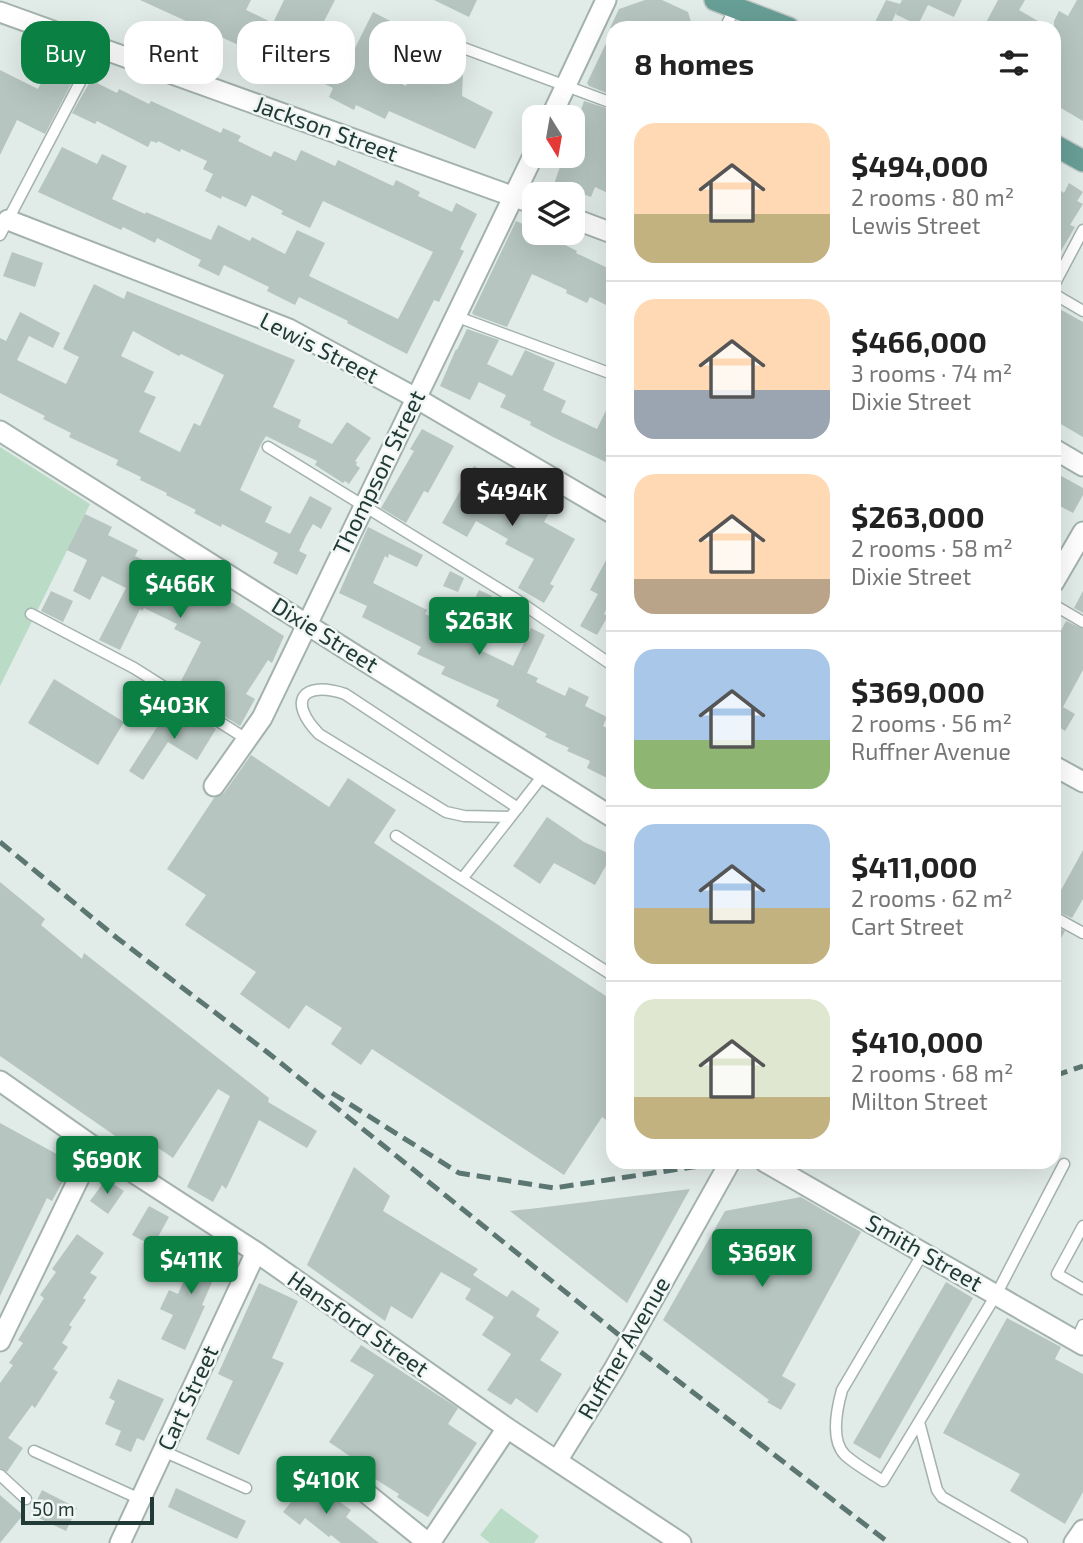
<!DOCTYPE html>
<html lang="en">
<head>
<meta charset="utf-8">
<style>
	:root { --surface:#fff; --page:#f2f2f2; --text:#222; --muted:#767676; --line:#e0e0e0; --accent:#0b8043 }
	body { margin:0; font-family:"Exo 2",sans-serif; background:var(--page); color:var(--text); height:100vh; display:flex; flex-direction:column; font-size:26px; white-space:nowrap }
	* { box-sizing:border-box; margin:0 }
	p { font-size:23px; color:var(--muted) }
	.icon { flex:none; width:38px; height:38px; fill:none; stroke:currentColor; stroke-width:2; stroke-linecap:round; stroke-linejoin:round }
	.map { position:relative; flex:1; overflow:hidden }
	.side { position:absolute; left:606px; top:21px; width:455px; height:1148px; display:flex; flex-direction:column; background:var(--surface); border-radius:21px; box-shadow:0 7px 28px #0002 }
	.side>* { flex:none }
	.top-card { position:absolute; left:21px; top:21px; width:480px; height:63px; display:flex; gap:14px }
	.needle { width:46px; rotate:169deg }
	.buttons { position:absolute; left:522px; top:105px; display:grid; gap:14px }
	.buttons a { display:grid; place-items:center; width:63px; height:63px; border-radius:14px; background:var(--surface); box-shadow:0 7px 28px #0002; font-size:35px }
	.scale { position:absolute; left:21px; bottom:18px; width:133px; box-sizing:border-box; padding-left:7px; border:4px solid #223a36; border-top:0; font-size:19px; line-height:24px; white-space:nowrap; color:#223a36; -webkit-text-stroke:5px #f1f7f5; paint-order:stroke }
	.price { position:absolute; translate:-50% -60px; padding:0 16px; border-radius:7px; background:var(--accent); color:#fff; font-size:23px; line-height:46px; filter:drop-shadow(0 2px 4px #0008) }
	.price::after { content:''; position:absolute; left:50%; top:42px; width:21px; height:16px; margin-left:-10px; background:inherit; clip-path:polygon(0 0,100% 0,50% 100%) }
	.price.current { background:#222; color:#fff }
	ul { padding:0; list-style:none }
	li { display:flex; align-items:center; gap:21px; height:175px; padding:0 28px }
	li+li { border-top:2px solid var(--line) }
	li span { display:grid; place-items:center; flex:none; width:196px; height:140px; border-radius:21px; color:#555 }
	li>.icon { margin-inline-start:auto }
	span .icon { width:84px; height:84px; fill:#fffc; stroke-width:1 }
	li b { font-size:30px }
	h2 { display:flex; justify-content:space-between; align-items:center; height:84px; padding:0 28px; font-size:30px }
	.chip { padding:0 24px; border-radius:21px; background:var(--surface); box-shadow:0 7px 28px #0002; font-size:24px; line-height:63px }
	.chip.current { background:var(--accent); color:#fff }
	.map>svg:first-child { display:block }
	.green { fill:#badbc6 }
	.building { fill:#b6c5c0; fill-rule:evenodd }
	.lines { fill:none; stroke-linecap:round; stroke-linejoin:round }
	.service-casing { stroke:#a4b2ae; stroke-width:13 }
	.minor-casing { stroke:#a4b2ae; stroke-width:23 }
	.primary-casing { stroke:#c1c8c7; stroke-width:24 }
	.service { stroke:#fff; stroke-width:10 }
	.minor { stroke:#fff; stroke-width:19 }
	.primary { stroke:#679e95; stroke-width:21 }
	.rail { stroke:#5c7672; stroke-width:5; stroke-dasharray:14 7; stroke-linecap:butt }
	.labels { text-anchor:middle; stroke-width:5; stroke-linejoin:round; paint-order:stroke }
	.street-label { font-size:23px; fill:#223a36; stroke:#f1f7f5 }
</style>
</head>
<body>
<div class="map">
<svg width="1083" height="1543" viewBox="0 0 1083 1543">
	<rect width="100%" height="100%" fill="#e1ebe7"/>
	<path class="green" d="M0,447l90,57 -90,182z
		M501,1508l38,28 -5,7h-44l-10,-8z"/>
	<path class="building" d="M140,0h111l-5,10 27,13 11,-23h51l-16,31 36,17 18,-36 23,12 -23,46 33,16 13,-26 26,13 18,1 -1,22 31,16 -18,37 -86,-38 -4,8 -29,-14 -2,5 -25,-13 4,-9 -41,-20 -2,5 -7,-4 -1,4 -20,-10 3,-6z
		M434,0h43l-8,17z
		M645,0h17l26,12 5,16h-83l9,-19z
		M886,0l14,4 -11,24h-17z
		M902,0h60l-8,17 -26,-12 -10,20 -23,-11z
		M998,0h27l-6,10 31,18h-67z
		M1077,0h6v121l-29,-17v-83l5,-10 9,5z
		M612,31v64l-23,-9 -2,-3z
		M0,70l38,19 9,-19 25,12 -27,52 -28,-14 -17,35z
		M91,80l26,13 2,-4 30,15 2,-3 70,32 2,-5 18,8 -3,5 33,16 3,-6 22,10 5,-11 34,16 3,-6 55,26 3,-6 24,12 -2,4 34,16 4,-9 21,11 -17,35 4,2 -25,51 -5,-2 -27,54 -60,-31 1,-2 -49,-24 -4,8 -28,-14 2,-4 -45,-22 -5,11 -21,-10 3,-6 -44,-22 -2,5 -32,-16 -2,3 -83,-38 24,-45 35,17 5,-10 25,12 -15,33 33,15 1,-2 65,28 7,-15 32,16 2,-4 33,17 12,-24 28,13 -16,33 89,43 35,-67 -110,-51 -13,27 -29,-14 2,-3 -31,-16 -6,12 -24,-11 -1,3 -16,-8 8,-17 -10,-5 4,-8 -26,-12 -1,3 -22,-11 -1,2 -6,-2 -3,6 -51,-26 -2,3 -23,-11z
		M584,101l28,9v85l-17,-8 -4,10 -37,-13 8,-23 5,1 2,-6h3v-9l7,-20 -3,-2z
		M1069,183l14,9 -6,9 6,3 -13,21 5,2 -21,36v-62l6,-11 4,3z
		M516,221l18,8v4h7l36,18 -1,2 36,17v38l-22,-11 -3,6 -21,-10 1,-3 -35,-16 -25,53 -33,-12 -2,-2z
		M12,252l31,11 -8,24 -32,-11z
		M94,284l30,15 3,-8 168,69 -22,47 28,13 -3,7 34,17 15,-22 24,16 -16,23 2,1 -1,3 4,3 -11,16 -4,-3 -2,2 -28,-18 2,-4 -51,-25 -5,8 -21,46 32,17 -7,15 25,12 20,-38 22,12 -11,21 -8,-5 -7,12 -7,15 8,4 -10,20 -24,-12 5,-10 -56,-29 -1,3 -27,-14 2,-3 -30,-15 1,-2 -27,-13 1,-3 -25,-12 2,-5 -49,-23 2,-4 -28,-14 2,-3 -45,-23v-55l6,3 14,-29 40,21 -7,15 -24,-12 -12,24 49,24 13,-27 -16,-8zM133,331l46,25 2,-2 43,21 -24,51 -6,-3 -14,29 -41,-20 17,-35 -12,-5 10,-20 -33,-16z
		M1054,306l29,16v115l-29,-17z
		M467,329l32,11 -12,24 25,12 13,-26 30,13 -12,27 23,11 -5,11 36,17 15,-31v56l-4,9 -53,-25 -25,-13 1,-3 -31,-15 6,-12 -27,-13 -9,18 -30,-14 16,-37 1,1z
		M422,429l32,17 -26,47 -4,-2 -18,32 -25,-15 33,-57 -4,-2z
		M474,466l75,47 -5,9 31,17 -25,45 4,2 -10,17 -26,-15 16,-29 -29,-15 3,-5 -32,-18 -9,16 -25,-14z
		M1054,472l29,16v7l-10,18 -19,-10z
		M85,514l27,13 -4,8 30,15 -3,6 55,27 -2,3 35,17 2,-5 59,38 -12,27 -4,-3 -22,34 9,5 -15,27 -62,-39 23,-45 -27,-13 3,-5 -33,-16 -2,3 -2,-2 -20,41 -21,-10 27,-52 -24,-12 -12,24 -17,-9 14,-31 -20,-10z
		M368,527l55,28 -6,12 -28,-13 -1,4 -3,-2 -12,27 54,27 -2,4 35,16 19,-40 13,6 -18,37 10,5 -6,11 35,17 18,-38 14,7 -18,38 11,5 -2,4 29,14 4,-9 20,10 -4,9 22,11 -4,9 9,4v37l-5,11 -20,-10 3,-7 -23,-10 2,-3 -24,-11 2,-3 -51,-28 3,-6 -58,-26 4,-7 -28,-13 4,-7 -59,-30 5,-11 -28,-13z
		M612,549v53l-1,-1 -7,13 4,2 -11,19 -17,-9 18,-32 -8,-4z
		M450,571l14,7 -6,14 -15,-6z
		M51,591l22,10 -10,21 -22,-11z
		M1083,591v22l-9,-5z
		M1066,621l17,8v41l-20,37 12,7 -10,17 -11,-7v-80z
		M54,679l70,43 -26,43 -70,-42z
		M189,712l27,17 -19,31 -29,-18 -25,38 -14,-9 37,-58 17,10z
		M251,755l78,52 19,-29 48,32 -22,33 238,157v124l-10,-7 -38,58 -192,-126 -11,16 -30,-21 11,-16 -36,-23 -17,24 -49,-35 16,-22 -71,-47 21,-30 -39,-26 47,-71 10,-5z
		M547,817l37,25 28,13 -17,30 -41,-22 -14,21 -27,-18z
		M1083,850v49l-11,19 -18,-8v-7z
		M0,882l45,37 -4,6 41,34 2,-6 185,145 -1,4 49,29 -10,17 -48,-28 -33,69 -4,-4 -9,17 -26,-15 43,-91 -12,-7 -45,69 -28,-19 -8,12 -137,-95z
		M1054,925l11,6 -11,20z
		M0,1123l73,40 -21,38 -5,-3 -47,98z
		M354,1167l36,29 -7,15 95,58 -5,6 34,22 5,-7 28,19 -4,7 23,16 -19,28 22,14 -25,39 -21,-15 -5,7 -24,-15 24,-36 -29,-19 12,-18 -29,-18 6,-10 -30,-17 -29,47 -21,-13 -6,15 -78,-56z
		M106,1179l18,12 -16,23 -18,-13z
		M690,1189l-63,114 -117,-92 28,-3z
		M801,1197l60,35 -79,144 14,8 -15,26 -14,-8 2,-2 -106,-80 62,-109z
		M149,1206l20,11 -16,29 -21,-11z
		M77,1234l27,19 -14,20 7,4 -14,21 3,2 -17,25 3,2 -10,16 6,4 -15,22 5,3 -23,36 -3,-3 -24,33 15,10 -16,24 -7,-4v-85l13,-18 -4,-2 14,-20 -5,-3 26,-42 -4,-3 16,-23 -4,-3z
		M189,1246l39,18 -9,18 -6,-2 -11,25 3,1 -20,44 -24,-11 12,-24 -13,-6 9,-19 9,4 11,-25 -8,-4z
		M946,1282l27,16 -93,161 -27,-16z
		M259,1283l39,18 -26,57 12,5 -45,92 -33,-16 27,-58 -15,-7z
		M1007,1318l54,29 -6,12 28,15v118l-18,32 -55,-33 10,-17 -77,-41z
		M361,1345l97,63 -10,16 29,19 -49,74 -31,-20 2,-3 -30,-19 3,-4 -43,-29 45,-67 -24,-14z
		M118,1379l46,20 -20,42 -7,-3 -6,14 -16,-7 6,-14 -16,-7 10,-23 -6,-3z
		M307,1482l23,18 3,-3 18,13 -5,7 33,26h-38l-10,-8 -2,2 -24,-19 -5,7 -17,-13z
		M176,1488l70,33 -9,18 -69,-32z
		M42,1490l35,18 -11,23 -36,-17z
		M0,1495l23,20 -23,28z"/>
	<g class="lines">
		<defs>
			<path id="service" d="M725,28l10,-20
				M431,36l181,67
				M0,235l98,-187
				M1054,285l29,-55
				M1054,294l29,17
				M455,316l157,58
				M268,447l246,151 98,67
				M1054,605l29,17
				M31,614l103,54 114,72
				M544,774l-82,105 150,96
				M510,817l-46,-1 -18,-4 -127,-78c-32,-33 -17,-54 26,-40l173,114
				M396,836l66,43
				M1054,917l29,16
				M1083,1226l-26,48 26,15
				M923,1253l-81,137c-5,18 -12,50 3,65 11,10 26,18 38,26l113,-186 68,-131
				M1076,1341l7,-16
				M919,1422l18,68 5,7 80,46
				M34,1451l106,48
				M163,1451l83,37
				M0,1475l26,24"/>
			<path id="minor" d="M0,12l534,192
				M551,117l55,-117
				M572,218l40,15
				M8,220l281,109 127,69 196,115
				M0,431l612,386
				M1054,449l29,17
				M1054,582l29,-50
				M1054,766l29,16
				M214,786l48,-68 272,-564
				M0,1081l94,66 162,105 251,176 174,115
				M765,1162l318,183
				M0,1341l94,-194
				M557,1461l57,-92 116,-207
				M345,1476l83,67
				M120,1543l136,-291
				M430,1543l77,-115
				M1074,1543l9,-13"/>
			<path id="primary" d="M715,0l74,28
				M1054,145l29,16"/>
		</defs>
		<use href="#service" class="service-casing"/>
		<use href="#minor" class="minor-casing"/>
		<use href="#primary" class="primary-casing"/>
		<use href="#service" class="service"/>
		<use href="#minor" class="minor"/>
		<use href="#primary" class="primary"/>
		<path class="rail" d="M0,842l117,96 150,114 362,291 260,200
			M1054,1076l29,-10
			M332,1093l127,80 95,15 172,-26"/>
	</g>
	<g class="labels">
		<g class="street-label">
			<text transform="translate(326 129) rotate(20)" y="8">Jackson Street</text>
			<text transform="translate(319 348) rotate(27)" y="8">Lewis Street</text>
			<text transform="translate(379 473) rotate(-64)" y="8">Thompson Street</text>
			<text transform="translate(325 635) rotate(32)" y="8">Dixie Street</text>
			<text transform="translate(924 1253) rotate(30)" y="8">Smith Street</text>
			<text transform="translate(358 1324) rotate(35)" y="8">Hansford Street</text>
			<text transform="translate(624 1348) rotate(-60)" y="8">Ruffner Avenue</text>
			<text transform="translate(188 1398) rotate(-65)" y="8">Cart Street</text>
		</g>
	</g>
</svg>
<div class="buttons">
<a><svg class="needle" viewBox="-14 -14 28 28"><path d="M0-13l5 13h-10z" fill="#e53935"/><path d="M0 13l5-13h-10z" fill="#767676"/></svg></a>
<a><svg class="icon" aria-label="layers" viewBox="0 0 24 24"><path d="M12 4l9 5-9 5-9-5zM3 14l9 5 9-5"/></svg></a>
</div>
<div class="scale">50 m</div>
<b class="price current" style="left:512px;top:528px">$494K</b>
<b class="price" style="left:180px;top:620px">$466K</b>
<b class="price" style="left:479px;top:657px">$263K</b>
<b class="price" style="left:174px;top:741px">$403K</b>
<b class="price" style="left:107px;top:1196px">$690K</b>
<b class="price" style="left:762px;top:1289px">$369K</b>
<b class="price" style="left:191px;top:1296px">$411K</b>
<b class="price" style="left:326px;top:1516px">$410K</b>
<div class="top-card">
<a class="chip current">Buy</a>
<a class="chip">Rent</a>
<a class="chip">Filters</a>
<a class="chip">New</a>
</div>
<section class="side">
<h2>8 homes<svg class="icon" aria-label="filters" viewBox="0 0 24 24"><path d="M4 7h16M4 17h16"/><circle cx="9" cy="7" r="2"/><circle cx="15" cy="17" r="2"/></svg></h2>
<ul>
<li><span style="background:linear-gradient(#ffd9b3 65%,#c2b280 0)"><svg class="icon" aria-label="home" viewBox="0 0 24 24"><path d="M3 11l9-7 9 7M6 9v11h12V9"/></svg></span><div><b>$494,000</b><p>2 rooms · 80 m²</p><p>Lewis Street</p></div></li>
<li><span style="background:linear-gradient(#ffd9b3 65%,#9aa5b1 0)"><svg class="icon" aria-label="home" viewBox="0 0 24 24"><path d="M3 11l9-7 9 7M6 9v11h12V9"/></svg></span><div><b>$466,000</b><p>3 rooms · 74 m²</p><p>Dixie Street</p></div></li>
<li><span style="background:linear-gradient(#ffd9b3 75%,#b9a48a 0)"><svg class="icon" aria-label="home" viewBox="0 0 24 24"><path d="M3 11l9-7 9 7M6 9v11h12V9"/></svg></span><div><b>$263,000</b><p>2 rooms · 58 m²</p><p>Dixie Street</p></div></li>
<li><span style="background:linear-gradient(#a9c7e8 65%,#8fb573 0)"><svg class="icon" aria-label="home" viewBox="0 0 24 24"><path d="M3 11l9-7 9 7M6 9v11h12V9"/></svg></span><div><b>$369,000</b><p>2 rooms · 56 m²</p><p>Ruffner Avenue</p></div></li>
<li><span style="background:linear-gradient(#a9c7e8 60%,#c2b280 0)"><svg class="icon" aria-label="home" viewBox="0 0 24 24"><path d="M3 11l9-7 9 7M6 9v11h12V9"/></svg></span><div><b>$411,000</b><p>2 rooms · 62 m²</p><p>Cart Street</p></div></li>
<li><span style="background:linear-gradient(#dfe7d0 70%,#c2b280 0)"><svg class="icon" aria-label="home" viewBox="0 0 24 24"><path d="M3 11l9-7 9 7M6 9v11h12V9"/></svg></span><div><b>$410,000</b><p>2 rooms · 68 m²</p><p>Milton Street</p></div></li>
</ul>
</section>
</div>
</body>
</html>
